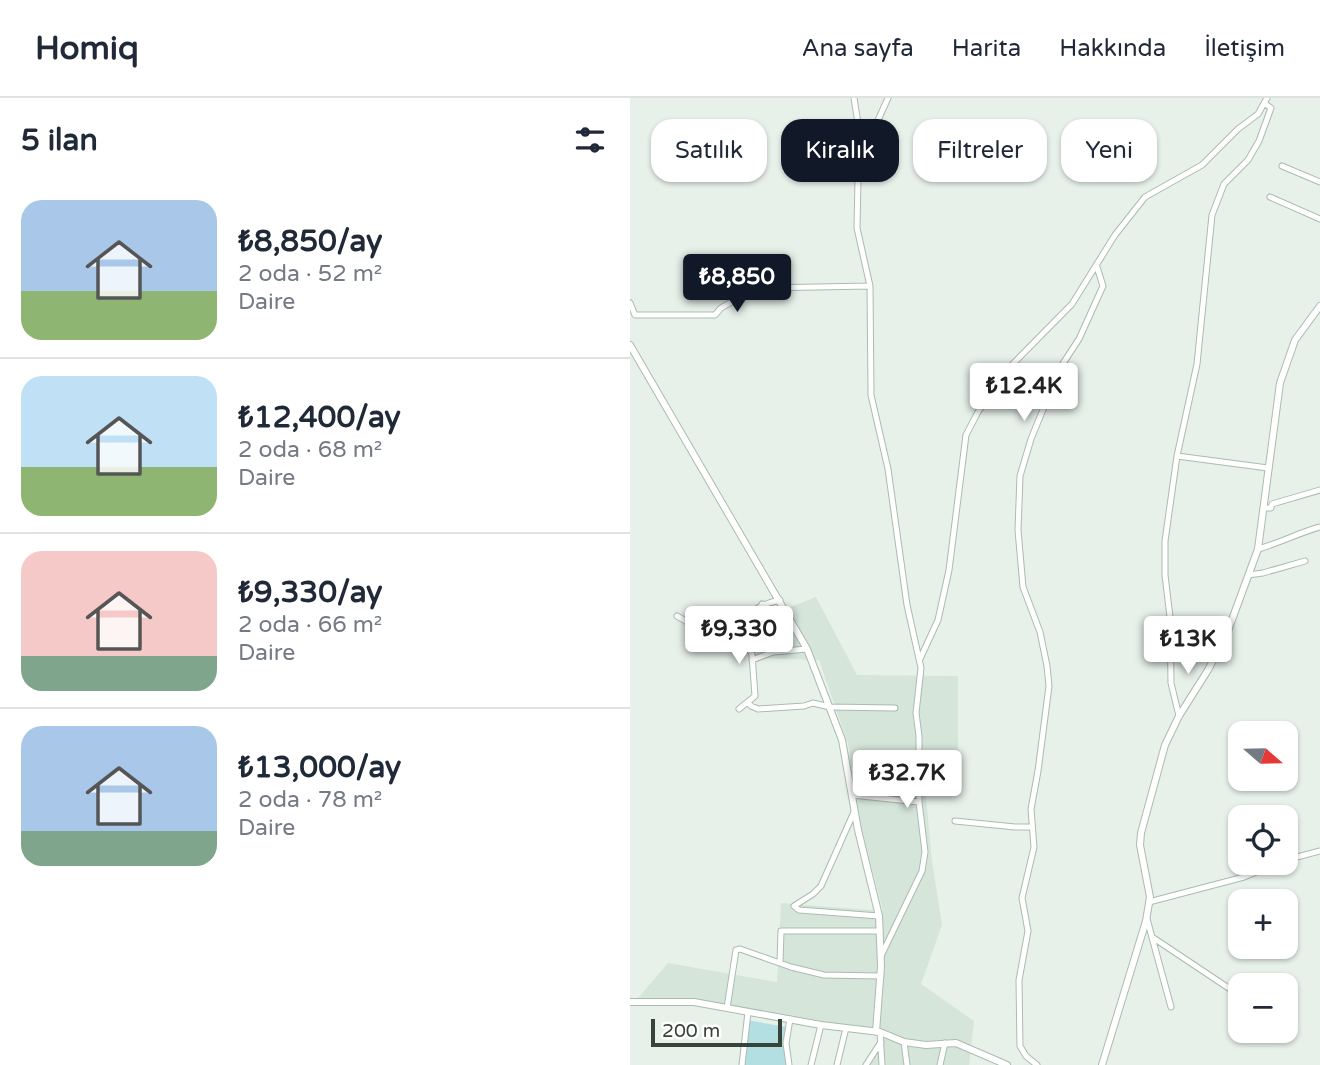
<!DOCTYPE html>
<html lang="tr">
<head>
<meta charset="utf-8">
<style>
	:root { --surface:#fff; --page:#f2f2f3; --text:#1f2937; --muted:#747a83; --line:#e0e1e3; --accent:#111827 }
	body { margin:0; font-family:"Varela Round",sans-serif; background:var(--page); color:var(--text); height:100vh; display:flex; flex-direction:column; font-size:26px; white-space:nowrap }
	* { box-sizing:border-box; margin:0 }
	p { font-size:23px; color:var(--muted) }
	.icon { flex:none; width:38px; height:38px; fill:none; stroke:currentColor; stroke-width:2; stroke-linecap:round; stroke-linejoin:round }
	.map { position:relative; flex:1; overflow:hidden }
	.details { display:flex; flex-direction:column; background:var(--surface); width:630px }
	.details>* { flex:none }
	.guide { position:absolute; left:21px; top:21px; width:564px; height:63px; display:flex; gap:14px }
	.needle { width:46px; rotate:110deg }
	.tools { position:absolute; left:598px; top:623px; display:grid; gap:14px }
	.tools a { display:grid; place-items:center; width:70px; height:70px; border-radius:14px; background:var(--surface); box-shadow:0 2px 5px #0004; font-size:35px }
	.scale { position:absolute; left:21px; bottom:18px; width:131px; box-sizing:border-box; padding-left:7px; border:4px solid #364439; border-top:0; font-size:19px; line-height:24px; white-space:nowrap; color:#364439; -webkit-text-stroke:5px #fff; paint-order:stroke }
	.price { position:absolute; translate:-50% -60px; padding:0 16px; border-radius:7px; background:#fff; color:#222; font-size:23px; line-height:46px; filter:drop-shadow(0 2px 4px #0008) }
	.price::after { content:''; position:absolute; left:50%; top:42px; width:21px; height:16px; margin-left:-10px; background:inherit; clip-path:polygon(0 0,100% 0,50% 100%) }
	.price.on { background:var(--accent); color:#fff }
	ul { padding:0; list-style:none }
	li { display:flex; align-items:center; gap:21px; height:175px; padding:0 21px }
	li+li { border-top:2px solid var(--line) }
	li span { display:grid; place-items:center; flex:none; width:196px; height:140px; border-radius:21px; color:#555 }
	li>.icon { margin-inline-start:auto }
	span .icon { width:84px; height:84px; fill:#fffc; stroke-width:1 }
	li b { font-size:30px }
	h2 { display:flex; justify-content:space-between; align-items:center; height:84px; padding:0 21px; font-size:30px }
	.tag { padding:0 24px; border-radius:21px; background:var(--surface); box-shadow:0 2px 5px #0004; font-size:24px; line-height:63px }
	.tag.on { background:var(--accent); color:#fff }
	header { display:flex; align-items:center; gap:42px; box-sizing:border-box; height:98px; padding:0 35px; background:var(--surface); border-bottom:2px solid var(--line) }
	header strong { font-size:33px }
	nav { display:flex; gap:38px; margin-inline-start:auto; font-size:24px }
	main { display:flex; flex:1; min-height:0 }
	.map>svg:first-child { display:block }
	.residential { fill:#d5e5da }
	.green { fill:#b3dfe2 }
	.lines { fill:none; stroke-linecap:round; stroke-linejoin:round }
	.minor-casing { stroke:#aabcaf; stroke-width:7 }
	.tertiary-casing { stroke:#aabcaf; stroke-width:8 }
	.minor { stroke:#fff; stroke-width:5 }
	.tertiary { stroke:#fff; stroke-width:6 }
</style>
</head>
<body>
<header>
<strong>Homiq</strong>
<nav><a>Ana sayfa</a><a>Harita</a><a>Hakkında</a><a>İletişim</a></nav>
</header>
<main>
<section class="details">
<h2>5 ilan<svg class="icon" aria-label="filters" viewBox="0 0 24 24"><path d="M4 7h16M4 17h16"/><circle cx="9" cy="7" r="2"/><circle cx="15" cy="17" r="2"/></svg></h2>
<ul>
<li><span style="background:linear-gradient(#a9c7e8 65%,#8fb573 0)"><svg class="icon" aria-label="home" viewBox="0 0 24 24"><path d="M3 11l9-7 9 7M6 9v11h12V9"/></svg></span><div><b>₺8,850/ay</b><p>2 oda · 52 m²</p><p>Daire</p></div></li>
<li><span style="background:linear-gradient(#bfe0f5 65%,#8fb573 0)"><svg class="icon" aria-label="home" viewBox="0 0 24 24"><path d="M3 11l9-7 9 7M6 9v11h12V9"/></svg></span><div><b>₺12,400/ay</b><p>2 oda · 68 m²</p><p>Daire</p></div></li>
<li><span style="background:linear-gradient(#f6c9c9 75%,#7fa58c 0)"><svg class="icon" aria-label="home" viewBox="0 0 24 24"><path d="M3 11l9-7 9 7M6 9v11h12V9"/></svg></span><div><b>₺9,330/ay</b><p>2 oda · 66 m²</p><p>Daire</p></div></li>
<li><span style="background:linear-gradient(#a9c7e8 75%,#7fa58c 0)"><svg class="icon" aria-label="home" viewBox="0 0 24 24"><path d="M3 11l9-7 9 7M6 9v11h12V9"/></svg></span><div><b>₺13,000/ay</b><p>2 oda · 78 m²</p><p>Daire</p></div></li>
</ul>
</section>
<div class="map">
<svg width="690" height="967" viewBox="0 0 690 967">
	<rect width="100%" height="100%" fill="#e7f1ea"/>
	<path class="residential" d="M186,499l41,78 101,1v107l-33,4 7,74 10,64 -21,59 53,37 -5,44h-107l24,-32 -248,-35 30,-35 109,19 4,-79 102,8 -26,-100 -9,-67 -29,-84 -65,-2 -4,-35z"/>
	<path class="green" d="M117,922l40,7 1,38h-45z"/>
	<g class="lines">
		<defs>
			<path id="minor" d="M224,0l5,31 -2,99 13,58 1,109 17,74 19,136 14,63 -5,45 3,23v66l6,50 -3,19 -41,85
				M230,62l28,-62
				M652,68l38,16
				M640,99l50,22
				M0,205l5,12h80l6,-7 35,-20 114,-2
				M547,358l91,12
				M633,410h8l1,-4 48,-14
				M628,451c22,-6 40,-16 62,-22
				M618,477l15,-2 42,-12
				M47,518l12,7 51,3c14,-17 18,-21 40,-26
				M132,528l-3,-1 -1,-13 4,-8
				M117,543l3,-10 9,-6
				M290,561l18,-39 11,-50 17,-135 12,-23 24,-37 70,-71 43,-69 30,-38 57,-32 36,-36 20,-15 9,-16
				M122,562l21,-8 34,-3
				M118,604l3,4 7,3 46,-3 9,-3 17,4 65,1
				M109,611l16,-13 -3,-41 -12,-29
				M549,618l-8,-33 -1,-66 -5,-42v-34l12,-85 20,-92 15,-149 12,-31 24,-24 11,-19 12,-33 -7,-5
				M222,697l67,7
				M224,714l-33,74 -8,8 -19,12 5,4 80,6
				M325,723l60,6h17
				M656,762l34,-9
				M519,804l95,-25 34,-14
				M517,821l24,88
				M522,839l87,58
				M150,864l1,-31h99
				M97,910l9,-58 4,-1 51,18 33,8 57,1
				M250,934l2,33
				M274,944l3,23
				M112,967l6,-53
				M159,967l-3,-22 4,-24
				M181,967l10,-40
				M207,967l9,-37
				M236,967l15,-23
				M310,967l5,-22
				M407,967l-11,-9 -6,-10 -1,-66 9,-49 -6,-33 12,-51 -3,-38 7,-38 11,-85 -2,-20 -7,-34 -17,-45 -5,-57 2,-54 11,-37 24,-59 5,-12 19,-29 24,-53 -6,-19"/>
			<path id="tertiary" d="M0,247l177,304 35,91 16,90 21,86 2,50 -5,66
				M0,904h64l127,23 59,7 24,10 22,3 30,-2 51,22
				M472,967l44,-144 4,-24 -10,-52 1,-12 24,-88 14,-29 29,-46 18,-34 32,-87 22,-166 15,-43 25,-34"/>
		</defs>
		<use href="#minor" class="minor-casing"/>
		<use href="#tertiary" class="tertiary-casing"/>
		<use href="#minor" class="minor"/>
		<use href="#tertiary" class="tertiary"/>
	</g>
</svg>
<div class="tools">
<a><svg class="needle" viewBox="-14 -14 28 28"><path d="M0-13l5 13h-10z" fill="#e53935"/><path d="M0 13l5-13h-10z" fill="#747a83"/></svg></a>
<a><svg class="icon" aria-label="locate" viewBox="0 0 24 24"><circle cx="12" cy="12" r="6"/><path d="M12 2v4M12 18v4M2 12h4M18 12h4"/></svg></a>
<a>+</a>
<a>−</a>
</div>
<div class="scale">200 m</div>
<b class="price on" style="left:107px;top:216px">₺8,850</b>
<b class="price" style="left:394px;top:325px">₺12.4K</b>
<b class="price" style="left:109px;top:568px">₺9,330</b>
<b class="price" style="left:558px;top:578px">₺13K</b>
<b class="price" style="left:277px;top:712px">₺32.7K</b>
<div class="guide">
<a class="tag">Satılık</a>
<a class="tag on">Kiralık</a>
<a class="tag">Filtreler</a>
<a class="tag">Yeni</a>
</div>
</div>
</main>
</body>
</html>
